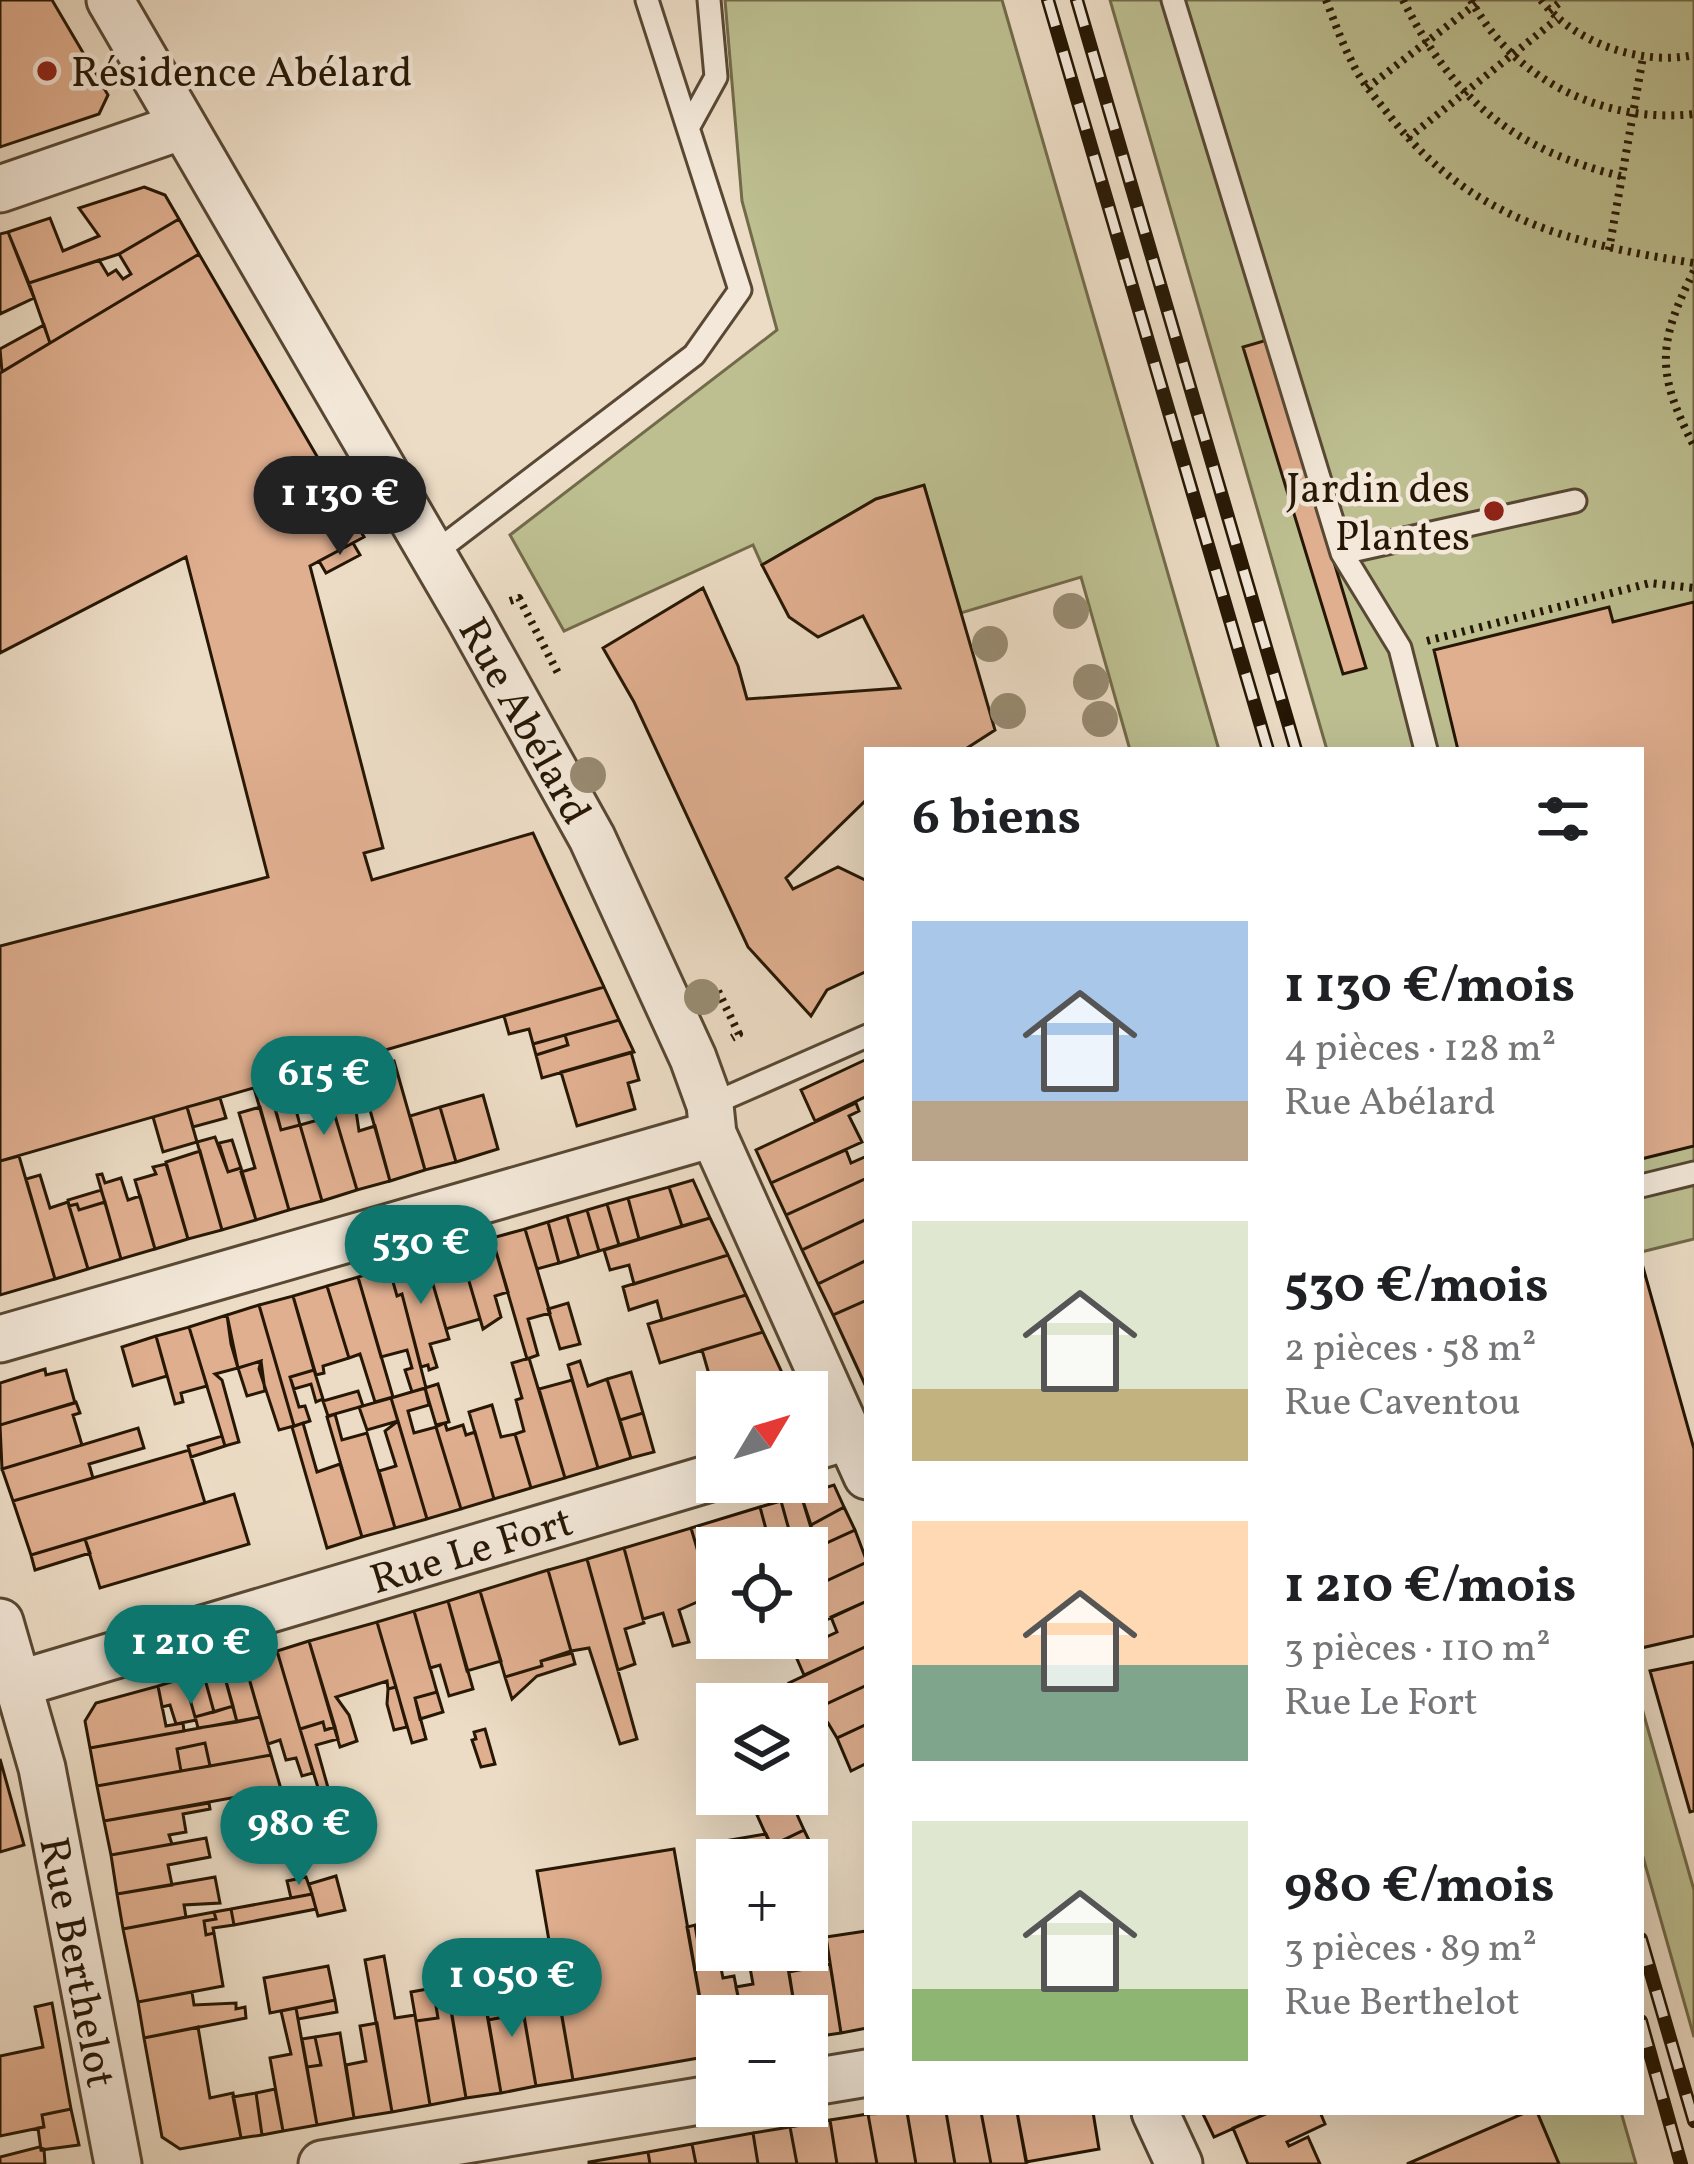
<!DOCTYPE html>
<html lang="fr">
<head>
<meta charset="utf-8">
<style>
	:root { --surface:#fff; --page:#f6f6f6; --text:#202124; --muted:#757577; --accent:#0f766e }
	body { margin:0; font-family:Vollkorn,serif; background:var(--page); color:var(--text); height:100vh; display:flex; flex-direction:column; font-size:45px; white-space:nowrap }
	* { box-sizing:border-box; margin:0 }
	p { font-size:39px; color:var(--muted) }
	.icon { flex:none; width:66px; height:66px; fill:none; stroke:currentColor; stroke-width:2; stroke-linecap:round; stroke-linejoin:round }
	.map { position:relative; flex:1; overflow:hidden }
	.side { position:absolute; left:864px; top:747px; width:780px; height:1368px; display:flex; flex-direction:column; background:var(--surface); border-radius:0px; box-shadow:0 12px 48px #0002 }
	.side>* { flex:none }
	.needle { width:78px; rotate:52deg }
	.controls { position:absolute; left:696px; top:1371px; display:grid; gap:24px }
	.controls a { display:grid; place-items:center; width:132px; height:132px; border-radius:0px; background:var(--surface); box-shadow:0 12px 48px #0002; font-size:60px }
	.price { position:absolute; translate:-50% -102px; padding:0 27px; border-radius:42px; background:var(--accent); color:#fff; font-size:39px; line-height:78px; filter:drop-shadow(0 3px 6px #0008) }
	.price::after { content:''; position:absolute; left:50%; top:72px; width:36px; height:27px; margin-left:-18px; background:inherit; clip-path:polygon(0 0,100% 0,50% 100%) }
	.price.active { background:#222; color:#fff }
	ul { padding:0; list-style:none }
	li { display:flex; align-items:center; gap:36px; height:300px; padding:0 48px }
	li span { display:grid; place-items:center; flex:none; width:336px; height:240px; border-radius:0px; color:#555 }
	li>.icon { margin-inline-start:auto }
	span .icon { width:144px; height:144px; fill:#fffc; stroke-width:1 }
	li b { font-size:51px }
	h2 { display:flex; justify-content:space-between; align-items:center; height:144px; padding:0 48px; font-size:51px }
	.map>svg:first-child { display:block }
	.green { fill:#bdbf91; stroke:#726b4a; stroke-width:3 }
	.building { fill:#e0af90; stroke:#261704; stroke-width:3 }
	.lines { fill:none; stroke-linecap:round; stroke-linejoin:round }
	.service-casing { stroke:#584834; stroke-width:27 }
	.minor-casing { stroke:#584834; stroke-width:51 }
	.path { stroke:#261704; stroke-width:8; stroke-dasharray:3 6; stroke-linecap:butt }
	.service { stroke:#f3e8d9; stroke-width:21 }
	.minor { stroke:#f3e8d9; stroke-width:45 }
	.rail-casing { stroke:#261704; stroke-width:14 }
	.rail { stroke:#f3e8d9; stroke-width:9; stroke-dasharray:27; stroke-linecap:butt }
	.tree { fill:#988b72 }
	.poi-dot { fill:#8f2418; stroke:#f3e8d9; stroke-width:4.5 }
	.labels { text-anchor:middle; stroke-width:9; stroke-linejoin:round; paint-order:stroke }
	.poi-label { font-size:42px; fill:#261704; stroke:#f3e8d9; text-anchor:start }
	.street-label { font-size:42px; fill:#261704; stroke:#f3e8d9 }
</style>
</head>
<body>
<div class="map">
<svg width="1694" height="2164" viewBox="0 0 1694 2164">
	<rect width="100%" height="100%" fill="#ecdcc5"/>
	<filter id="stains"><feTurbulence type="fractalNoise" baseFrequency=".00167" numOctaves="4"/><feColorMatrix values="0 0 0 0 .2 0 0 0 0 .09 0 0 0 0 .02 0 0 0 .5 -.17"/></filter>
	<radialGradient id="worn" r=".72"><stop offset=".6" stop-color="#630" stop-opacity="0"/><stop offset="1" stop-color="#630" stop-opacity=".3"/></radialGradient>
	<path class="green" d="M725,0h277l217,750h-89l-49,-173 -120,36 -37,-127 -48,13 -114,66 -9,-20 -189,86 -54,-96 267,-205 -35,-129z
		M1110,0h584v1239l-53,13v-502h-314z
		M1641,1705l53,185v147l-53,-187z
		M1537,2112h84l15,52h-77z"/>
	<path class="building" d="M0,0h52l56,95 -9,19 -99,33z
		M144,187l21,8 14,24 -60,35 -90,29 -21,-51 42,-14 13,33 36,-15 -20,-28z
		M179,219l20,35 -149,89 -21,-60 70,-23 9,15 8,-5 7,9 8,-5 -12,-20z
		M8,232l26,66 -34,16v-80z
		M199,254l165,283 -54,29 73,282 -19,5 8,27 161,-47 71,154 -604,174v-215l268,-69 -82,-320 -186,96v-280z
		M44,325l6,18 -48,29 -2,-23z
		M1267,340l99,328 -23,6 -100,-327z
		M924,485l71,245 -31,20h-97v49l-81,79 7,11 45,-22 29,14v90l-40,19 -16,26 -63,-69 -114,-245 -31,-54 100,-60 35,78 9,33 153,-11 -37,-72 -45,21 -29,-20 -27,-52 114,-66z
		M353,543l7,12 -34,18 -7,-12z
		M1694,602v544l-53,13v-409h-183l-24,-100 175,-43 4,15z
		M604,987l15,33 -86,24 -4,-15 -20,5 -5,-18z
		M619,1020l15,32 -92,26 -6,-23 32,-10 -3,-10z
		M565,1035l3,10 -32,10 -3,-11z
		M631,1052l8,28 -11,3 7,26 -58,17 -16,-54z
		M867,1059v37l-52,25 -14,-31z
		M394,1061l31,109 -35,11 -31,-110z
		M338,1064l17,40 4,27 16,-5 15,55 -33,9 -36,-121z
		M321,1069l36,121 -35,11 -22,-76 18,-5 -7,-25 -18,5 -6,-21z
		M268,1084l13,46 19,-5 22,76 -33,9 -35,-122z
		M483,1095l15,54 -42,13 -16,-55z
		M220,1098l6,20 -33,9 -6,-20z
		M856,1103l3,8 -10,5 13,26 -91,41 -15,-33z
		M295,1106l5,19 -19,5 -5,-19z
		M187,1107l10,35 -34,10 -10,-35z
		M260,1107l29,103 -33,10 -15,-48 14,-4 -16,-55z
		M440,1107l16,55 -31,8 -15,-54z
		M215,1137l13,35 13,-4 15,52 -34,10 -25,-88z
		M232,1140l9,28 -13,4 -9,-29z
		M846,1150l5,13 16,-7v22l-81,37 -15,-32z
		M200,1151l22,79 -34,9 -22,-77z
		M19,1156l36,123 -55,16v-134z
		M166,1164l22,75 -33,10 -20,-69 21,-6 -3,-7z
		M102,1174l3,9 16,-5 7,22 12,-4 15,53 -34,10 -24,-84z
		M40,1175l10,33 18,-6 20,67 -33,10 -29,-100z
		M867,1178v41l-65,31 -16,-35z
		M693,1180l17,38 -28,8 -13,-39z
		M669,1187l13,39 -43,13 -11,-41z
		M101,1190l4,12 -26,8 -2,-6 -8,2 -1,-6z
		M628,1198l11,41 -20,6 -12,-41z
		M105,1202l16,57 -33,10 -19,-63 8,-2 2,6z
		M607,1204l12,41 -20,6 -12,-41z
		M587,1210l12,41 -20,6 -12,-41z
		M567,1216l12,41 -20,6 -11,-41z
		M710,1218l18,37 -94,29 -5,-19 -19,5 -6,-20z
		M867,1219v41l-49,24 -16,-34z
		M548,1222l11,41 -22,6 -12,-40z
		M525,1229l25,84 -22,6 10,36 -11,4 -35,-121z
		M492,1238l16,54 -13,4 6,21 -18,12 -24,-82z
		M459,1247l21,72 -34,10 -21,-72z
		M728,1255l18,40 -84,25 -5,-19 -28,9 -6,-23z
		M425,1257l24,82 -19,5 7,23 -8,3 -1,-5 -7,2 -19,-73 -5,2 -8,-28z
		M867,1260v40l-34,15 -15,-31z
		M1641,1260l53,189v187l-53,12z
		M389,1268l8,28 5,-2 24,94 -14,4 -7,-22 7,-2 -5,-18 -26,7 -23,-80z
		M358,1277l35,120 -18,5 -15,-48 -11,4 -22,-72z
		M327,1286l22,72 -26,8 1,7 -8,2 -23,-79z
		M746,1295l17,37 -103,31 -12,-39z
		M293,1296l21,74 -24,7 9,30 6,-1 5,15 -16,5 -35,-121z
		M867,1300v89l-34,-74z
		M568,1303l12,41 -20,5 -12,-40z
		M259,1305l35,121 -15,4 -20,-61 2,-8 -23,7 -7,-24 -4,-29z
		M227,1315l11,53 -23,6 7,6 17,62 -14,4 -36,-119z
		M189,1327l18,59 -26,7 2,9 -8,2 -19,-68z
		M763,1332l28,60h-74v10l-15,-52z
		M156,1336l11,40 -34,10 -11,-39z
		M529,1358l36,120 -34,10 -16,-54 9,-3 -8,-31 6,-2 -10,-35z
		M261,1361l4,30 -18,5 -9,-28z
		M580,1361l8,25 19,-7 24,79 -33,10 -30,-103z
		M45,1369l1,6 20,-5 9,33 -75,22v-42z
		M314,1370l9,29 -7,3 -5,-18 -17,5 -4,-12z
		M631,1372l12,41 -23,7 -13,-41z
		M572,1380l26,88 -33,10 -26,-89z
		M438,1384l11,38 -13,3 -11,-37z
		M425,1388l4,17 -21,6 6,22 22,-6 25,82 -34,10 -36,-121z
		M358,1391l5,15 -35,10 -5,-15z
		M391,1398l7,23 -31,9 -8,-23z
		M76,1402l4,11 -7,2 9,30 -80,24 -2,-44z
		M492,1405l9,32 14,-3 16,54 -37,11 -25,-87z
		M643,1413l11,39 -23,6 -11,-38z
		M335,1414l7,26 25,-7 28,95 -33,9 -35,-120z
		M398,1421l29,98 -32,9 -16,-57 17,-5 -11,-35z
		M303,1423l14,49 23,-8 22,73 -35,11 -35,-121z
		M445,1423l2,7 16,-5 3,10 9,-3 19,67 -33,10 -25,-82z
		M138,1428l6,20 -55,16 4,14 -80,23 -11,-32z
		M222,1436l3,10 -34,11 -3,-11z
		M189,1450l16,53 -174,52 -18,-54z
		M834,1485l10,22 -33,18 -10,-30z
		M234,1494l15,50 -149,44 -15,-49z
		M801,1495l11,36 -21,6 -10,-36z
		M781,1501l10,36 -21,7 -10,-37z
		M760,1507l10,37 -13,4h-40v45l-6,3 -20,-68z
		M844,1507l11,23 -48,22v-4h-35l-2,-4 42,-13 -1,-6z
		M691,1528l20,68 -32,14 10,32 -16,4 -10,-33 -20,6 -19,-71z
		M855,1530l12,32 -60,28v-38z
		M85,1539l5,14 -55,17 -4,-15z
		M624,1548l20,75 -19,6 10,35 -17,6 -31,-111z
		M587,1559l50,180 -17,5 -31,-96 -18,3 -23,-81z
		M867,1562v39l-60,28v-39z
		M548,1570l23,81 -30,10 1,5 -37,11 -25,-86z
		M480,1591l21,70 -34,10 -19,-70z
		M448,1601l25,88 -24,7 -9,-31 -10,3 -16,-57z
		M867,1601v45l-63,29 -10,-23 43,-20 -6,-15z
		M414,1611l23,81 -22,6 11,41 -14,4 -35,-121z
		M377,1622l19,65 -8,2 -1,-8 -51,16 13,18 8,26 -17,6 -31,-106z
		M309,1641l26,86 -10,3 -2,-8 -23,7 -23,-78z
		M867,1646v39l-60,28v-9h-8l-10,-21z
		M277,1651l36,122 -11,3 -6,-18 -10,2 -6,-20 -12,4 -24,-83z
		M572,1653l3,11 -38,12 -25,23 -7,-22 37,-11 -1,-5z
		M244,1661l16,56 -23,5 -15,-55z
		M1694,1662v149l-4,1 -40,-141z
		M222,1667l11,39 -19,6 -11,-40z
		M203,1672l11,40 -19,5 -11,-39z
		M184,1678l11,39 38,-11 4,16 -39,6 -2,-8 -20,4 -6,-19 -8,2 -4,-21z
		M867,1685v39l-30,14 -9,-15 -21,10v-20z
		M158,1686l8,40 17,-3 1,8 -94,17 -5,-27 11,-18z
		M396,1687l11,40 -13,3 -7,-26 1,-15z
		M437,1692l6,20 -23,7 -5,-21z
		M260,1717l11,38 -61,11 -5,-23 -28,6 4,22 -84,15 -7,-38z
		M323,1722l2,8 10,-3 3,12 -22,6 16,57 -9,2 -23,-75z
		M867,1724v39l-16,8 -14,-33z
		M485,1729l10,35 -14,3 -9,-27 4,-1 -2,-7z
		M205,1743l5,23 -29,5 -4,-22z
		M271,1755l10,34 -177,32 -7,-35z
		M0,1759l24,86 -24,7z
		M790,1799l14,31 -33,16 -14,-31z
		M209,1803l1,6 -27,5 3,18 -17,3 3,9 -61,11 -7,-34z
		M804,1830l16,33 -13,6v-9h-29l-7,-14z
		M766,1834l12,26h-61v8l-4,-25z
		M206,1838l4,19 -42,8 4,20 -55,9 -6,-39z
		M674,1849l36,207 -137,24 -36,-209z
		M336,1876l9,34 -27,6 -9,-32z
		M215,1877l5,26 -36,2 2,12 -63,12 -6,-35z
		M306,1877l6,17 -21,4 -4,-17z
		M312,1894l4,15 -82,16 -3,-16z
		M231,1909l3,16 -21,3 1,5 -8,2 -2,-14 12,-2 -2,-7z
		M214,1912l2,7 -12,2 2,14 8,-2 9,53 -85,16 -15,-73z
		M695,1925l7,42 18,-4 3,15 11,-2 8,40h-25v38l-7,2 -23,-129z
		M866,1931l1,97 -26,5 -15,-96z
		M757,1950h28l11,66h-54l-6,-29 17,-3 -4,-22 10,-2z
		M384,1956l11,62 20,-3 15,90 -38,7 -27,-152z
		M830,1964l11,69 -34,5v-22h-11l-7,-44z
		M328,1966l7,34 -65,13 -6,-35z
		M553,1966l20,114 -37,6 -15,-86 21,-4 -5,-28z
		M537,1968l5,28 -21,4 -5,-28z
		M453,1969l2,10 8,-2 4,20 17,-3 17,99 -35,5 -22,-128z
		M517,1975l19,111 -35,7 -13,-73 16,-3 -7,-39z
		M497,1978l7,39 -16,3 -7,-39z
		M447,1985l19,113 -36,7 -14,-84 22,-3 -5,-30z
		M433,1988l5,30 -22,3 -5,-29z
		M192,1992l2,13 42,-2v6l9,-2 1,11 -102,20 -6,-36z
		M335,2000l2,12 -39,7 -2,-11z
		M52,2003l19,106 -29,6 2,12 -44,9v-80l43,-9 -8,-40z
		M296,2008l21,117 -34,6 -13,-73 21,-4 -10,-43z
		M377,2023l15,89 -38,6 -8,-53 20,-4 -6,-35z
		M198,2027l12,71 23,-5 8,45 -61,11 -18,-12 -18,-99z
		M340,2033l14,85 -37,7 -10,-58 14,-2 -6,-28z
		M315,2037l6,28 -14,2 -5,-28z
		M275,2089l8,42 -21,4 -6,-42z
		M256,2093l6,42 -21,3 -8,-41z
		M71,2109l8,36 -38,5 -3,-22 6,-1 -2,-12z
		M907,2112h39l9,52h-39z
		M907,2112l9,52h-39l-9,-50z
		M946,2112h35l10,52h-36z
		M981,2112h36l10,52h-36z
		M1017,2112h76l6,37 -73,13z
		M1202,2112h68l-56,25z
		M1270,2112h50l5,12 -38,18 2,4 19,-9 12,27h-72l-15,-36z
		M1527,2112h10l22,52h-152z
		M868,2114l9,50h-40l-7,-44z
		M830,2120l7,44h-40l-7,-37z
		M790,2127l7,37h-39l-5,-31z
		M753,2133l5,31h-62l-4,-20z
		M692,2144l4,20h-46l-2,-12z
		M39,2147l5,2 1,15h-45v-7z
		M648,2152l2,12h-61v-2z"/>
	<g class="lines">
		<defs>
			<path id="service" d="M1173,0l169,553 58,95 26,102
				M688,128l28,-51 -7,-77
				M1342,553l233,-52
				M433,554l261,-199 46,-65 -93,-290
				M710,1105l157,-69
				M1641,1186l53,-13"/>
			<path id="minor" d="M110,0l359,617 123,221 101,220 17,47 3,29 154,342
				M0,189l183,-63
				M0,1339l713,-205
				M807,1449l43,-13
				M0,1622l42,146 76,396
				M18,1684l699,-208
				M807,2083l60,-10
				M1155,2112l24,52
				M322,2164l395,-66"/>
		</defs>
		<use href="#service" class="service-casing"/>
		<use href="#minor" class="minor-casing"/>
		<path class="path" d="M1326,0c8,20 15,41 25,60 10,22 27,41 42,60 81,101 180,124 301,143
			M1403,0c51,101 111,150 221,177
			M1471,0c43,81 134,124 223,114
			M1541,0c33,43 100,66 153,55
			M1549,11l14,-11
			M1367,88l114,-88
			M1408,138l149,-119
			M1609,250l34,-193
			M1694,271c-37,73 -38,102 0,175
			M510,601l9,-3 41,79
			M1427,641l223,-58 44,5
			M718,991l21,43 -7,4"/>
		<use href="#service" class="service"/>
		<use href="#minor" class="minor"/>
		<defs>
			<path id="rail" d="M1048,0l220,750
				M1077,0l219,750
				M1641,1939l53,182
				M1641,2021l40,143"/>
		</defs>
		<use href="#rail" class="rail-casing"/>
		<use href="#rail" class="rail"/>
	</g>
	<g class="tree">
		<circle cx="1071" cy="611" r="18"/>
		<circle cx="990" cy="644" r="18"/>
		<circle cx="1091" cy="682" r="18"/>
		<circle cx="1008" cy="711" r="18"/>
		<circle cx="1100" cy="719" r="18"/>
		<circle cx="588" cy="775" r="18"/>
		<circle cx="702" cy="997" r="18"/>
	</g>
	<g class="poi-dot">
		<circle cx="47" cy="71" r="12"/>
		<circle cx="1494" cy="511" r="12"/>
	</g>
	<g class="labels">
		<g class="poi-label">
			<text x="71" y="86">Résidence Abélard</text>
			<text x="1470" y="502" text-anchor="end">Jardin des<tspan x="1470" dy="48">Plantes</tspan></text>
		</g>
		<g class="street-label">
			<text transform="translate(526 720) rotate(61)" y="15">Rue Abélard</text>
			<text transform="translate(471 1549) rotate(-17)" y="15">Rue Le Fort</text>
			<text transform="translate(79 1962) rotate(79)" y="15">Rue Berthelot</text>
		</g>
	</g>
	<rect width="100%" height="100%" filter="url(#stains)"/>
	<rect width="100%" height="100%" fill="url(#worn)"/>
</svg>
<div class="controls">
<a><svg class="needle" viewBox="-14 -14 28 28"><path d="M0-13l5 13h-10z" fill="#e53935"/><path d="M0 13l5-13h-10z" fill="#757577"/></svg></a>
<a><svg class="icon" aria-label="locate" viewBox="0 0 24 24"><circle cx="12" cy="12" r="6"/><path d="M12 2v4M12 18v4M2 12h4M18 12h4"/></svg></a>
<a><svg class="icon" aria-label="layers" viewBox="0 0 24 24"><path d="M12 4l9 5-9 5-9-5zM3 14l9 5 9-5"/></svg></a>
<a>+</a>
<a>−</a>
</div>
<b class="price active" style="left:340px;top:558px">1 130 €</b>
<b class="price" style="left:324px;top:1138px">615 €</b>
<b class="price" style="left:421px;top:1307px">530 €</b>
<b class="price" style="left:191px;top:1707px">1 210 €</b>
<b class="price" style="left:299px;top:1888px">980 €</b>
<b class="price" style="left:512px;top:2040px">1 050 €</b>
<section class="side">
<h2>6 biens<svg class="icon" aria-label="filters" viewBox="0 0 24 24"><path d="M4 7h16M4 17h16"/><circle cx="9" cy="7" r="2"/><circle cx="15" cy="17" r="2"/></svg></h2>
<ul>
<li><span style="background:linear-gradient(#a9c7e8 75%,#b9a48a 0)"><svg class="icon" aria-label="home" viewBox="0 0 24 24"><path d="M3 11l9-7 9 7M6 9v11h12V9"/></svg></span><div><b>1 130 €/mois</b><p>4 pièces · 128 m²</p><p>Rue Abélard</p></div></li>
<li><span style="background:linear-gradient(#dfe7d0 70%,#c2b280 0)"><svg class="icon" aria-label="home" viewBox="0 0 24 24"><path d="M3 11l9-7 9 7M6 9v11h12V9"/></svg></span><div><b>530 €/mois</b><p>2 pièces · 58 m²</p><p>Rue Caventou</p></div></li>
<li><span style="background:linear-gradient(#ffd9b3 60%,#7fa58c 0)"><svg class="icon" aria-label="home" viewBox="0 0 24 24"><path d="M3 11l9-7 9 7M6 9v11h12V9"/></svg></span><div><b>1 210 €/mois</b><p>3 pièces · 110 m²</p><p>Rue Le Fort</p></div></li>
<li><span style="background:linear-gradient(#dfe7d0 70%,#8fb573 0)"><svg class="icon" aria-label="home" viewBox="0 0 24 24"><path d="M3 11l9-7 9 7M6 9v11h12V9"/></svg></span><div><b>980 €/mois</b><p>3 pièces · 89 m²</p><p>Rue Berthelot</p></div></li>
</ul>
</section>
</div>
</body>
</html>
